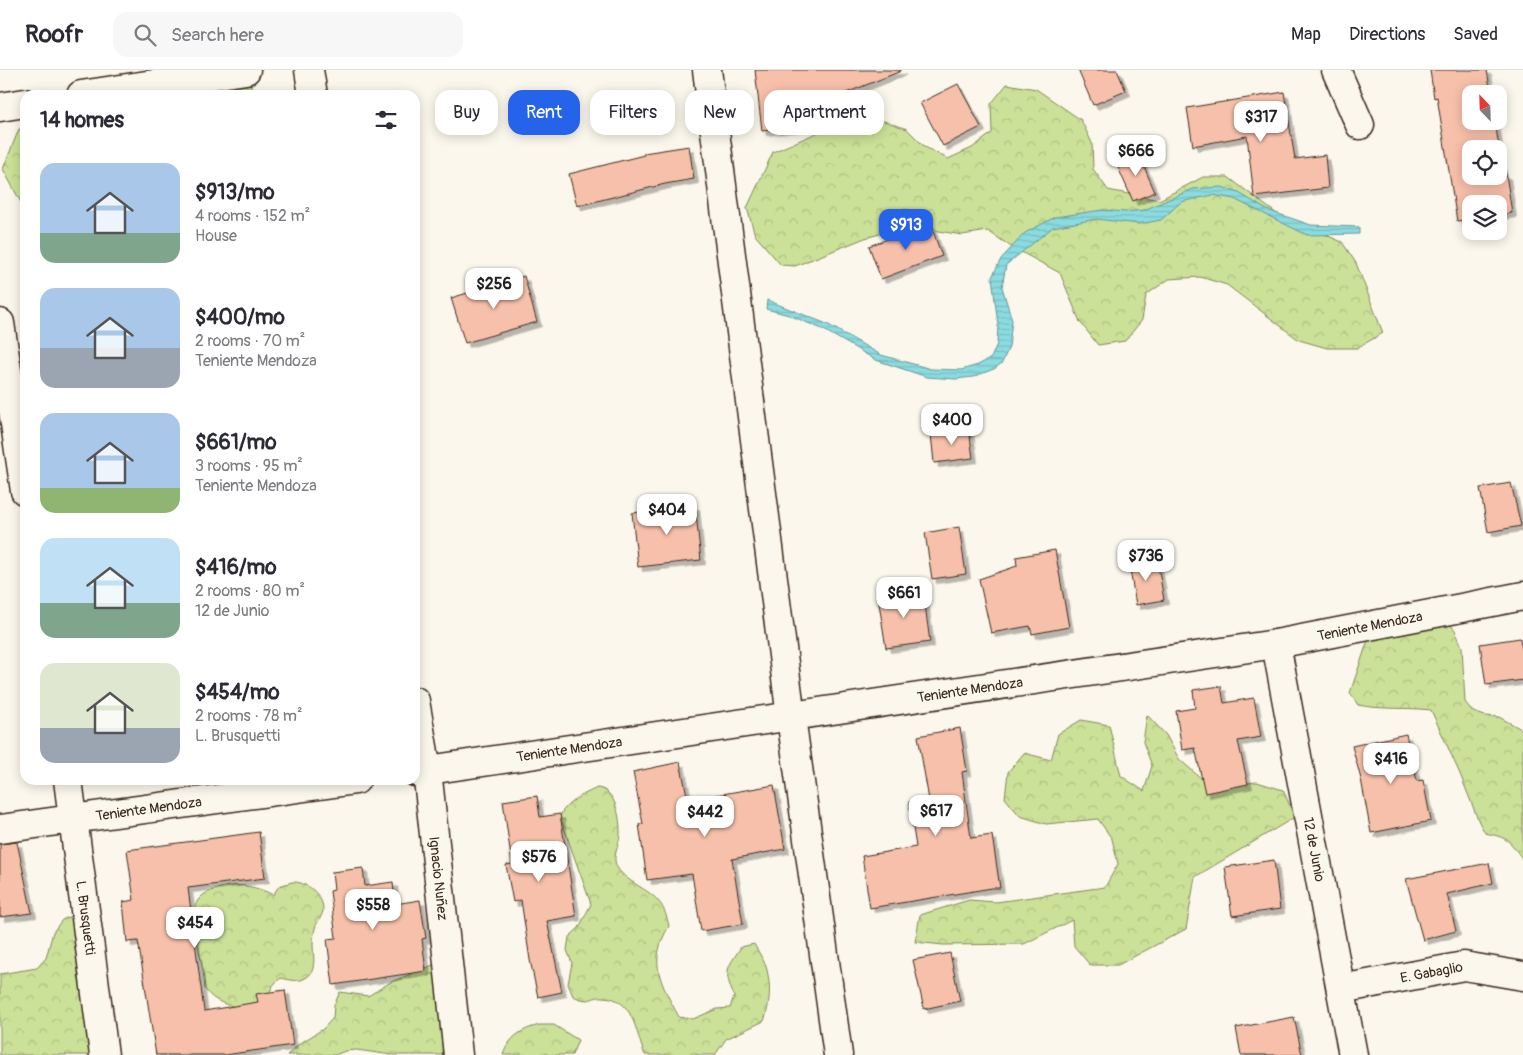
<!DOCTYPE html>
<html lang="en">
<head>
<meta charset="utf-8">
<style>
	:root { --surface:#fff; --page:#f7f7f7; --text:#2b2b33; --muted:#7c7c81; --line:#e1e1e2; --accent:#2563eb }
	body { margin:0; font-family:Pangolin,sans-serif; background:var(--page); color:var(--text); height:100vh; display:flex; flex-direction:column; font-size:19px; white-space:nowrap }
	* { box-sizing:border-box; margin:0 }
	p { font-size:16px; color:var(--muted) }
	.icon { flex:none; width:28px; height:28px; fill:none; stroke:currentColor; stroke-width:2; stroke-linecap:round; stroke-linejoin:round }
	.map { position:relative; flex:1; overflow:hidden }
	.panel { position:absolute; left:20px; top:20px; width:400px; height:695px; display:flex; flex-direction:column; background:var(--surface); border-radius:15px; box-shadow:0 2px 12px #0003 }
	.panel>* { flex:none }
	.guide { position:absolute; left:435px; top:20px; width:475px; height:45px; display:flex; gap:10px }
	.needle { width:32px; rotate:337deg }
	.tools { position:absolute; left:1462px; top:15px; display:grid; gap:10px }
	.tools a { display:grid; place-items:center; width:45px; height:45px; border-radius:10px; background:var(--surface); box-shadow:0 2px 12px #0003; font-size:25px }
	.price { position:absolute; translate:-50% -42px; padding:0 11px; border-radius:10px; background:#fff; color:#222; font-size:16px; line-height:32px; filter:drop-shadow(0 1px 2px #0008) }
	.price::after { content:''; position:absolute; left:50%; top:30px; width:15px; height:11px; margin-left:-8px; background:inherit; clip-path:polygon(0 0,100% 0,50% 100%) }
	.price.selected { background:var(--accent); color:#fff }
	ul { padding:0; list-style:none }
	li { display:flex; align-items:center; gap:15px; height:125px; padding:0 20px }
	li span { display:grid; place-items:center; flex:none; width:140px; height:100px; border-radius:15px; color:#555 }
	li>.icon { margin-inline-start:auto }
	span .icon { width:60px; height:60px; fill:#fffc; stroke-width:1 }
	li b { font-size:21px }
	h2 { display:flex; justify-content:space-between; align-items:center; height:60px; padding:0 20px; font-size:21px }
	.chip { padding:0 18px; border-radius:15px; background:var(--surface); box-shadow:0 2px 12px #0003; font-size:18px; line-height:45px }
	.chip.selected { background:var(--accent); color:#fff }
	header { display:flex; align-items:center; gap:30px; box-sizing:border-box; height:70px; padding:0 25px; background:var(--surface); border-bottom:1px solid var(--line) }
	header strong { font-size:24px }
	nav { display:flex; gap:28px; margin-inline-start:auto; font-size:18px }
	.search { width:350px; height:45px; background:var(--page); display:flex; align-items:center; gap:12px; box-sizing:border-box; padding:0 18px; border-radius:15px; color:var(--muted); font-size:19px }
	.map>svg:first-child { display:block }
	.forest { fill:url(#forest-crowns); stroke:#82865a }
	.water { fill:url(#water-rules); stroke:#6a9593 }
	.building { fill:#f7c0aa; stroke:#3b2a1e; fill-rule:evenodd; filter:url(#shadow) }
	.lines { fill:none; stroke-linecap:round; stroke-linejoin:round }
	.minor-casing { stroke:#3b2a1e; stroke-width:31 }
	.minor { stroke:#fbf7ec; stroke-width:28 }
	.labels { text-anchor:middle; stroke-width:5; stroke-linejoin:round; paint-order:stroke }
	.street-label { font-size:14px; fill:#3b2a1e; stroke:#fbf7ec }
</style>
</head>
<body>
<header>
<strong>Roofr</strong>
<div class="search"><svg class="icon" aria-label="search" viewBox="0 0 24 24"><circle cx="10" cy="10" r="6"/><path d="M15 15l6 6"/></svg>Search here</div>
<nav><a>Map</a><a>Directions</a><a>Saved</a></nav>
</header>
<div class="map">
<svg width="1523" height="985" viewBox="0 0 1523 985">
	<defs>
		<pattern id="forest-crowns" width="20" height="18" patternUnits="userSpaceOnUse" patternTransform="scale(1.25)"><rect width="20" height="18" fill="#cae197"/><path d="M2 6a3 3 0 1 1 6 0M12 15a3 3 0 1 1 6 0" fill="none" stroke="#aec182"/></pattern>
		<pattern id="water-rules" width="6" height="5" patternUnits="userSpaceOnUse" patternTransform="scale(1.25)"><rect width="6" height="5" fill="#8adce1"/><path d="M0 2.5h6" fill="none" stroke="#78bdc1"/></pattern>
		<filter id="shadow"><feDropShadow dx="4.5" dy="4.5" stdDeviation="0" flood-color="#0004"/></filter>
	</defs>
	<rect width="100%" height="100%" fill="#fbf7ec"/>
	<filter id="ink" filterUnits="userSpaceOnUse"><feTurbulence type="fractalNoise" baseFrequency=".02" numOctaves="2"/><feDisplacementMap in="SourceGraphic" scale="10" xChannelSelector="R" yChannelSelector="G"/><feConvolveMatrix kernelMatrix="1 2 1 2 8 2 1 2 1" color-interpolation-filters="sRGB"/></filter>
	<g filter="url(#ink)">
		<path class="forest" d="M249,9l4,16h-151z
			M1007,14l29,5 45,31 11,23 1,26 15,21 51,10 44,-23h25l61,46 26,7 27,12 14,21 27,70 -26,15h-30l-28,-8 -72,-55 -27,-8 -31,2 -23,16 -4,25 -17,21 -27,4 -18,-23 -20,-49 -50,-27 -22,-15 -26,4 -52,-9 -45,12 -70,28 -14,-1 -26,-30 -8,-27 26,-56 55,-24 27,-9 29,2 23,8 18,18 23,12 24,-11 20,-15 -1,-29z
			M25,57v83l-22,-41 16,-40z
			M1447,550l8,10 7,17 3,55 8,10 12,4 14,1 24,13v130c-14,-20 -14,-22 -38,-27l-6,-11 -19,-48 -29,-64c-24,-3 -49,0 -73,-5l-8,-12 18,-53z
			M1147,645l19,20 13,24 24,21 26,5 28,-3 26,8 12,27 -100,60 -9,52 -68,36h-28l-16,-19 -2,-26 -48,24 -81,1 -28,-3 5,-27 49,-15 27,2 109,-15 13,-23 -6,-25 -14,-20 -52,5 -26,-8 -15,-18 3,-26 16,-19 27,7 7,-26 23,-14 28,5 12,51 23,15 8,-25 -9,-24z
			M597,718c18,1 23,28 23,43 1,10 -6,21 -5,30 3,19 33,26 44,41 6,7 8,16 10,24 -22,37 -8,57 10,91l14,2 24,-10 13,-1 4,-12c-11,-26 -7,-27 7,-49l13,-3c4,8 11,17 13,26 4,16 3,35 -3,51l-38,18 -11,16h-70c-10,-23 -11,-57 -42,-58 -6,-1 -10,2 -15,3 -5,0 -11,-2 -15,-4l-5,-12 4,-21 -5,-13 2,-13 10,-9 12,-24 -31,-87c4,-14 24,-23 37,-29z
			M292,812c14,-1 32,13 31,29 -1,5 -5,10 -7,14 -2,6 -3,13 -3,19 0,10 4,27 -6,33 -8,6 -17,3 -26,1 -12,7 -11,20 -18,25 -17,9 -48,3 -58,-14 -1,-13 -3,-25 -6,-38 -2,-16 -12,-39 1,-53 5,-6 16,-9 24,-11 16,-4 34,0 49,8l6,-9z
			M75,844l25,141h-100v-81l37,-6 9,-10 7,-26 9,-12z
			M433,895l6,11 15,79h-62l-35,-5 -12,1 -10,4h-48l12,-11 24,-15 10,-11 1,-13 6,-13 28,4 23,-14z
			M540,955h14l24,15 -6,15h-69c6,-18 19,-26 37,-30z"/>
		<path class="water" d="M1222,117l17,6 28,17 44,15 48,2v7l-52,1 -73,-36 -21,-4 -32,7 -20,18 -22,4 -43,-5 -43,8 -47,38 -4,22 10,33 -3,27 -7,16 -8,6 -21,8 -17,2 -29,-2 -51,-17 -54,-31 -33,-14 -23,-6 1,-9 60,24 54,31 50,14 30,1 17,-5 13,-7 6,-14 1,-19 -6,-48 9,-18 24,-26 30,-16 48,-7 22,2 19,-2 49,-21z"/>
		<path class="building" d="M755,0h146v1l-85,34 2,20 -56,6z
			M1078,0h39l9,21 -33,14z
			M1430,0h57l4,24h-20v27h24l8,53h3l6,39 -13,2v-11h-28v15l-14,2 -20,-124 -3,1zM1471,79h28v27h-28z
			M958,14l23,43 -38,19 -23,-43z
			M1284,22l11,67 30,-4 3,33 -74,9 -7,-61 -54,10 -6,-38z
			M689,76l5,33 -29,5 -88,22 -8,-32 75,-19v-2z
			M1138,83l17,39 -22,9 -17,-38z
			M930,153l12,33 -61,23 -12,-33z
			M524,206l13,46 -72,21 -14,-45z
			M969,359l4,29 -39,5 -3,-29z
			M1511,413l10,43 -33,6 -8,-44z
			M695,435l6,55 -63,7 -6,-54z
			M959,457l7,47 -34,5 -7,-46z
			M1055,480l14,77 -37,7 -2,-8 -39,7 -12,-54 38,-13 -1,-9z
			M1157,489l7,41 -28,5 -7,-41z
			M923,520l7,52 -44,6 -8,-51z
			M1520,568l3,18v24l-37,5 -6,-41z
			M1221,616l3,17 30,-5 7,39 -23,4 10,43 -43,9 -10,-45 -13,2 -6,-39 19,-3 -2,-18z
			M960,658l7,43 -5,1 9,66 21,-3 8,53h-8l-122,20 -8,-52 54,-9 -7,-45 20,-2 -11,-64z
			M1406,664l11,47 6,-1 8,41 -60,12 -10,-54 -9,-33z
			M680,692l8,38 86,-15 11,64 -53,10 11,65 -42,7 -9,-57 -45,6 -8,-56h4l-10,-52z
			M537,726l3,21 20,-3 16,102 -29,5 15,71 -24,5 -8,-37 -9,-60 -8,2 -7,-37 6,-1 -9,-63z
			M259,762l6,46 -77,10 16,123 54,-9 -2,-8 29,-4 8,55 -68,10h-69l-18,-114 -11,1 -4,-40 11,-2 -7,-50z
			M17,772l15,71 -32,4v-73z
			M1274,790l6,49 -48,7 -7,-49z
			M1489,793l4,20 -46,11 9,37 -33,9 -17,-61z
			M363,798l2,18 28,-4 2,22 25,-4 6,38 -4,1 4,32 -93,14 -6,-46 9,-1 -6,-47 4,-1 -2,-18z
			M950,883l10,48 -36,8 -11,-49z
			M1294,947l8,38h-61l-5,-27z"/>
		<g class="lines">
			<defs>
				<g id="minor">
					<path d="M309,0l4,25"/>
					<path d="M707,0l84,647 47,338"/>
					<path d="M1336,0l24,55"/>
					<path d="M81,25l165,-25"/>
					<path d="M0,37l25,-4"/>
					<path d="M0,253l25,168"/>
					<path id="s1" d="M1276,574l77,411"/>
					<path id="s2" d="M415,631l12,69 31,285"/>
					<path id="s3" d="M415,702l861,-128 247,-48"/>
					<path id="s4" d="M68,710l36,275"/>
					<path id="s5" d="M0,759l356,-49"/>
					<path id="s6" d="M1341,919l123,-23 59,10"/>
				</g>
			</defs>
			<use href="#minor" class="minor-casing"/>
			<use href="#minor" class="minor"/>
		</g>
	</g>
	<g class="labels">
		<g class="street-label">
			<text dy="5" stroke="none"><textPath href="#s3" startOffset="966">Teniente Mendoza</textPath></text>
			<text dy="5" stroke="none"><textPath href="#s3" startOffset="561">Teniente Mendoza</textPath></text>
			<text dy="5" stroke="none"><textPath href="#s3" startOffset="156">Teniente Mendoza</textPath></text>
			<text dy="5" stroke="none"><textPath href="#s5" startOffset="150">Teniente Mendoza</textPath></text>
			<text dy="5" stroke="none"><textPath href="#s1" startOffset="209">12 de Junio</textPath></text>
			<text dy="5" stroke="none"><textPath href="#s2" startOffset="179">Ignacio Nuñez</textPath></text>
			<text dy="5" stroke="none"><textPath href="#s4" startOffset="139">L. Brusquetti</textPath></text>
			<text dy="5" stroke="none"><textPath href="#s6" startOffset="92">E. Gabaglio</textPath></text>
		</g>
	</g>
</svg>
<div class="tools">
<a><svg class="needle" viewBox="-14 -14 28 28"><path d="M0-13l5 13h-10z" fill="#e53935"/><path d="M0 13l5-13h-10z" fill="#7c7c81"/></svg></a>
<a><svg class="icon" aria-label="locate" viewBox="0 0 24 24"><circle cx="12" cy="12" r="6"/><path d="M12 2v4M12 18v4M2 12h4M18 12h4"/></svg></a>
<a><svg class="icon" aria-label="layers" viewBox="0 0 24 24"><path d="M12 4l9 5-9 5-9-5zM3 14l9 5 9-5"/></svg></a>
</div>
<b class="price" style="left:1261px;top:73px">$317</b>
<b class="price" style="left:1136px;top:107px">$666</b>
<b class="price selected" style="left:906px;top:181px">$913</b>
<b class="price" style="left:494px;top:240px">$256</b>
<b class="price" style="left:952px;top:376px">$400</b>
<b class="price" style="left:667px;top:466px">$404</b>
<b class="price" style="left:1146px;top:512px">$736</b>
<b class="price" style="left:904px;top:549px">$661</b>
<b class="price" style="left:1391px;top:715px">$416</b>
<b class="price" style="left:936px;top:767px">$617</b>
<b class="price" style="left:705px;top:768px">$442</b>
<b class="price" style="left:539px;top:813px">$576</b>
<b class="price" style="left:373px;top:861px">$558</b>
<b class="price" style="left:195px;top:879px">$454</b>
<div class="guide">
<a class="chip">Buy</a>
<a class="chip selected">Rent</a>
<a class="chip">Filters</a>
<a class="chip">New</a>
<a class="chip">Apartment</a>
</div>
<section class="panel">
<h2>14 homes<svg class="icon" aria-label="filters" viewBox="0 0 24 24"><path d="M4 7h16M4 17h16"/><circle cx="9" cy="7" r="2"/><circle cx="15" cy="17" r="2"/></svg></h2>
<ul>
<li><span style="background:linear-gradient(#a9c7e8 70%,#7fa58c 0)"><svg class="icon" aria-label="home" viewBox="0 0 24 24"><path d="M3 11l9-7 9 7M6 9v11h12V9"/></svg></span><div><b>$913/mo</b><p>4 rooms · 152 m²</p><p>House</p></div></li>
<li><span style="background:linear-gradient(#a9c7e8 60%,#9aa5b1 0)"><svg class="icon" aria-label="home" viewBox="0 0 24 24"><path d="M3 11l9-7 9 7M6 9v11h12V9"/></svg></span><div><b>$400/mo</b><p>2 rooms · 70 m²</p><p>Teniente Mendoza</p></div></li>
<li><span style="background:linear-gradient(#a9c7e8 75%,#8fb573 0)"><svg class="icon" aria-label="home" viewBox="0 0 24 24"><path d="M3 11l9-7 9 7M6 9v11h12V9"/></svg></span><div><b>$661/mo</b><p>3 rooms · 95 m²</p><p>Teniente Mendoza</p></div></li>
<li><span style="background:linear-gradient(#bfe0f5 65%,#7fa58c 0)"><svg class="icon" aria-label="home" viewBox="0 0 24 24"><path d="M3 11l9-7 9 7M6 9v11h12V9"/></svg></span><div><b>$416/mo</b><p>2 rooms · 80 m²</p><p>12 de Junio</p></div></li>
<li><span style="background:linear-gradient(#dfe7d0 65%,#9aa5b1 0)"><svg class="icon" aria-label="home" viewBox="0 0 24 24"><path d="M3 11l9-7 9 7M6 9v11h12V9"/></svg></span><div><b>$454/mo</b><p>2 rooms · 78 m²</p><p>L. Brusquetti</p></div></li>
</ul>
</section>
</div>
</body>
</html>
